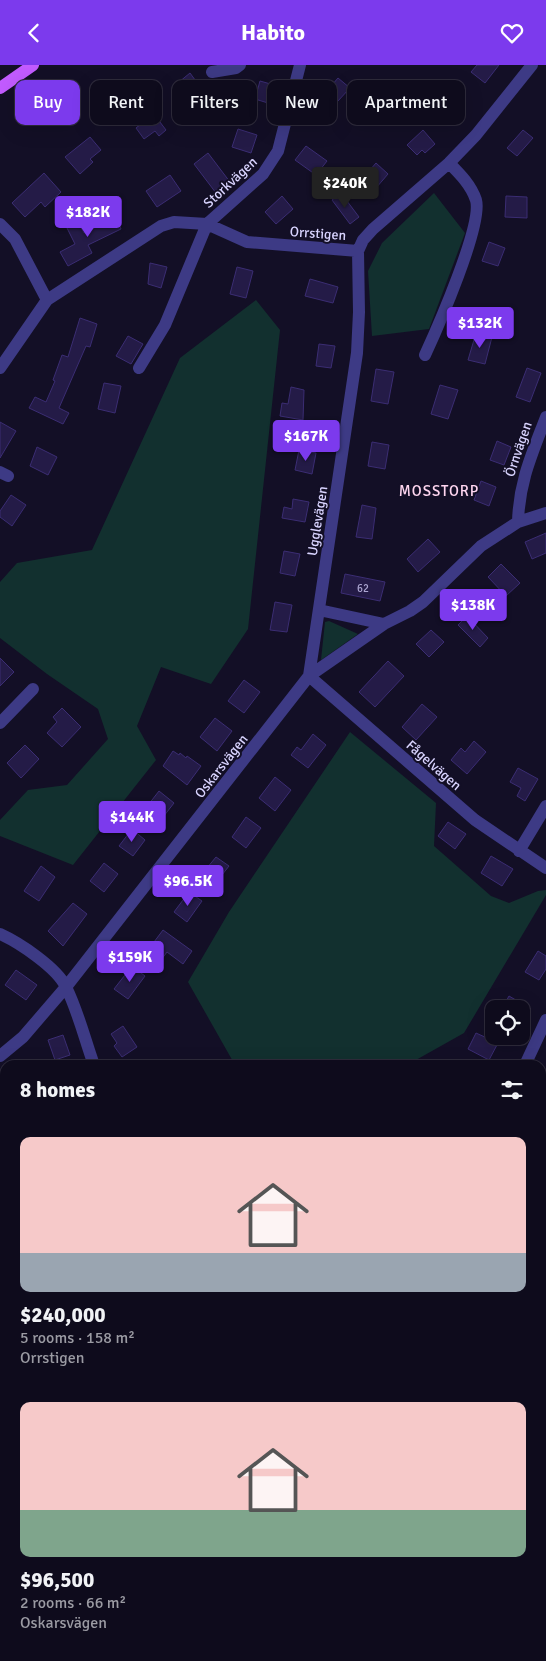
<!DOCTYPE html>
<html lang="en">
<head>
<meta charset="utf-8">
<style>
	:root { --surface:#0e0b1c; --page:#171425; --text:#f1f3f6; --muted:#9b9ba3; --line:#2e2b3b; --accent:#7c3aed }
	body { margin:0; font-family:Signika,sans-serif; background:var(--page); color:var(--text); height:100vh; display:flex; flex-direction:column; font-size:19px; white-space:nowrap }
	* { box-sizing:border-box; margin:0 }
	p { font-size:16px; color:var(--muted) }
	.icon { flex:none; width:28px; height:28px; fill:none; stroke:currentColor; stroke-width:2; stroke-linecap:round; stroke-linejoin:round }
	.map { position:relative; flex:1; overflow:hidden }
	.sheet { position:absolute; left:0px; top:995px; width:546px; height:601px; display:flex; flex-direction:column; background:var(--surface); border-radius:15px 15px 0 0; box-shadow:0 5px 20px #0002,0 0 0 1px var(--line) }
	.sheet>* { flex:none }
	.hud { position:absolute; left:15px; top:15px; width:516px; height:45px; display:flex; gap:10px }
	.tools { position:absolute; left:485px; top:935px; display:grid; gap:10px }
	.tools a { display:grid; place-items:center; width:45px; height:45px; border-radius:10px; background:var(--surface); box-shadow:0 5px 20px #0002,0 0 0 1px var(--line); font-size:25px }
	.price { position:absolute; translate:-50% -42px; padding:0 11px; border-radius:5px; background:var(--accent); color:#fff; font-size:16px; line-height:32px; filter:drop-shadow(0 1px 2px #0008) }
	.price::after { content:''; position:absolute; left:50%; top:30px; width:15px; height:11px; margin-left:-8px; background:inherit; clip-path:polygon(0 0,100% 0,50% 100%) }
	.price.current { background:#222; color:#fff }
	ul { padding:0; list-style:none }
	li { display:grid; align-content:center; gap:10px; height:265px; padding:0 20px }
	li span { display:grid; place-items:center; height:155px; border-radius:10px; color:#555 }
	li>.icon { margin-inline-start:auto }
	span .icon { width:90px; height:90px; fill:#fffc; stroke-width:1 }
	li b { font-size:21px }
	h2 { display:flex; justify-content:space-between; align-items:center; height:60px; padding:0 20px; font-size:21px }
	.pill { padding:0 18px; border-radius:10px; background:var(--surface); box-shadow:0 5px 20px #0002,0 0 0 1px var(--line); font-size:18px; line-height:45px }
	.pill.current { background:var(--accent); color:#fff }
	header { display:flex; justify-content:space-between; align-items:center; height:65px; padding:0 20px; background:var(--accent); color:#fff; font-size:22px; font-weight:700 }
	.map>svg:first-child { display:block }
	.green { fill:#12302f }
	.building { fill:#241b47; stroke:#3b2d73 }
	.lines { fill:none; stroke-linecap:round; stroke-linejoin:round }
	.minor { stroke:#3d3a85; stroke-width:12 }
	.major { stroke:#c25bff; stroke-width:12 }
	.labels { text-anchor:middle; stroke-width:4; stroke-linejoin:round; paint-order:stroke }
	.number-label { font-size:11px; fill:#aca6d1 }
	.street-label { font-size:14px; fill:#d9d4ff; stroke:#130f26 }
	.neighbourhood-label { font-size:15px; letter-spacing:1px; fill:#ffd6f0; stroke:#130f26 }
</style>
</head>
<body>
<header><svg class="icon" aria-label="back" viewBox="0 0 24 24"><path d="M15 5l-7 7 7 7"/></svg>Habito<svg class="icon" aria-label="heart" viewBox="0 0 24 24"><path d="M12 20l-8-8c-3-5 5-10 8-4 3-6 11-1 8 4z"/></svg></header>
<div class="map">
<svg width="546" height="1596" viewBox="0 0 546 1596">
	<rect width="100%" height="100%" fill="#130f26"/>
	<path class="green" d="M434,128l31,40 -36,96 -57,7 -4,-65 14,-28z
		M256,235l24,30 -32,299 -37,55 -50,-17 -24,59 19,34 -83,105 -73,-29v-16l28,-30 39,-5 41,-46 -10,-30 -51,-35 -47,-36v-56l17,-19 75,-13 88,-192z
		M329,556l29,13 -37,26 4,-38z
		M350,667l86,71 -2,43 57,50 18,7 29,-12 8,-1v5l-82,138 -57,32h-172l-47,-83 41,-70z
		M5,1074v216h-5v-213z
		M541,1244l5,1v92l-5,-1z
		M0,1321h5v270h296l4,5h-305z
		M541,1385h5v73h-5z"/>
	<path class="building" d="M477,0h22l-14,18 -14,-11z
		M190,8l8,11 -17,14 -8,-11z
		M338,13l12,10 -13,14 -11,-10z
		M260,16l14,4 -6,18 -13,-4z
		M453,26l11,10 -13,13 -11,-10z
		M144,36l22,29 -7,6 -4,-5 -11,8 -8,-11 10,-8 -10,-13z
		M238,64l19,6 -6,18 -19,-6z
		M423,65l12,14 -10,9 -3,-3 -5,5 -10,-10z
		M523,65l10,8 -16,18 -10,-8z
		M90,72l11,13 -11,9 3,3 -13,12 -15,-17z
		M306,81l21,15 -11,14 -21,-15z
		M208,88l22,29 -14,11 -22,-29z
		M376,98l12,11 -12,14 -13,-10z
		M44,108l17,19 -16,15 -4,-5 -16,15 -13,-14z
		M170,110l11,16 -24,16 -11,-16z
		M341,128l18,24 -9,7 -18,-24z
		M282,131l11,13 -17,15 -11,-12z
		M506,131l21,1v21l-22,-1z
		M114,148l7,16 -33,16 4,8 -24,13 -8,-14 15,-8 -9,-18 11,-6 7,13 20,-10 -2,-4z
		M489,177l16,6 -7,18 -16,-5z
		M150,198l17,4 -6,21 -13,-4z
		M237,202l16,4 -7,27 -16,-4z
		M310,214l28,8 -5,16 -28,-7z
		M80,253l17,6 -7,23 -4,-1 -27,62 10,5 -6,11 -34,-16 6,-11 11,5 9,-21 -2,-1 9,-25 6,2z
		M476,268l16,4 -7,27 -17,-4z
		M128,271l15,8 -12,20 -15,-8z
		M319,279l16,2 -4,22 -15,-2z
		M527,303l14,5 -11,29 -14,-5z
		M376,304l18,3 -6,32 -17,-3z
		M104,318l17,3 -6,27 -17,-4z
		M440,320l18,5 -10,29 -17,-5z
		M291,322l13,3 -1,30 -23,-4 2,-13 6,1z
		M0,357l16,9 -16,27z
		M497,376l14,6 -7,18 -14,-5z
		M372,377l17,3 -4,24 -17,-3z
		M37,382l20,10 -9,18 -18,-9z
		M299,385l17,3 -4,21 -17,-4z
		M481,416l15,6 -7,19 -15,-6z
		M11,430l15,10 -14,21 -12,-9v-6z
		M293,434l16,3 -4,20 -23,-4 2,-11 8,2z
		M362,440l14,3 -4,31 -16,-2z
		M546,468v20l-14,6 -7,-17z
		M428,474l12,13 -22,20 -11,-13z
		M284,486l16,3 -5,22 -15,-3z
		M501,499l19,19 -14,13 -18,-19z
		M345,509l40,8 -5,19 -39,-8z
		M275,537l17,3 -5,27 -17,-2z
		M467,551l21,22 -8,9 -22,-22z
		M431,565l13,12 -15,15 -13,-13z
		M0,593l14,14 -14,14z
		M388,596l16,15 -29,31 -16,-15z
		M244,615l16,12 -16,21 -16,-12z
		M422,639l15,13 -21,23 -14,-13z
		M62,643l19,19 -19,20 -15,-14 10,-11 -4,-5z
		M215,653l17,13 -15,20 -17,-14z
		M313,669l13,11 -18,23 -17,-13 6,-8 4,3z
		M474,676l12,11 -19,22 -16,-14 10,-12 4,4z
		M25,680l14,14 -18,19 -14,-15z
		M173,686l6,4 1,-2 6,5 1,-2 14,10 -14,19 -24,-19z
		M518,703l20,11 -13,22 -8,-5 4,-8 -11,-6z
		M275,712l16,13 -16,21 -16,-13z
		M159,726l15,12 -14,18 -15,-12z
		M246,752l15,11 -15,20 -14,-11z
		M448,757l18,12 -11,15 -17,-13z
		M132,764l13,11 -12,16 -14,-10z
		M491,791l22,13 -11,17 -21,-13z
		M216,792l13,9 -14,18 -13,-10z
		M104,798l14,11 -14,18 -14,-11z
		M41,801l14,11 -16,24 -15,-10z
		M189,827l13,9 -15,21 -13,-10z
		M73,838l14,11 -24,32 -15,-15z
		M163,865l29,21 -9,13 -16,-12 -6,8 -13,-10z
		M538,886l8,5v13l-7,11 -14,-8z
		M132,901l13,10 -17,23 -14,-10z
		M16,905l21,15 -11,15 -21,-15z
		M509,931l22,13h-29z
		M123,961l14,21 -15,10 -8,-11 3,-3 -6,-9z
		M476,968l22,10 -9,17 -21,-11z
		M63,970l7,20 -15,5 -7,-20z"/>
	<g class="lines">
		<path class="minor" d="M212,7l24,-4 4,-3
			M0,159l15,15 32,61
			M358,186l1,61 -2,41 -48,323 166,144 71,48
			M425,290c12,-26 58,-130 51,-155 -5,-15 -16,-26 -27,-37
			M0,303l47,-68 114,-74 13,-4 33,2 40,18 111,9 5,-11 10,-11 76,-66 27,-28 56,-70
			M139,303l26,-43 42,-101 56,-50 15,-23 22,-86
			M0,407l8,4
			M518,457c1,-40 14,-68 28,-105
			M319,545l65,14
			M0,658l33,-34
			M519,786l27,-45
			M0,869c20,9 57,34 66,53 12,24 19,53 28,78
			M0,991l23,-19 43,-50 243,-311 75,-52 26,-13 13,-9 58,-56 37,-24 28,-9
			M525,1000l21,-45
			M0,1306l5,1
			M541,1350l5,1
			M541,1466l5,-1
			M385,1596l4,-5"/>
		<path class="major" d="M0,23l33,-23"/>
	</g>
	<g class="labels">
		<g class="number-label">
			<text x="363" y="527">62</text>
		</g>
		<g class="street-label">
			<text transform="translate(230 117) rotate(-43)" y="5">Storkvägen</text>
			<text transform="translate(318 168) rotate(4)" y="5">Orrstigen</text>
			<text transform="translate(518 384) rotate(-71)" y="5">Örnvägen</text>
			<text transform="translate(317 456) rotate(-81)" y="5">Ugglevägen</text>
			<text transform="translate(434 700) rotate(41)" y="5">Fågelvägen</text>
			<text transform="translate(221 701) rotate(-52)" y="5">Oskarsvägen</text>
		</g>
		<g class="neighbourhood-label">
			<text x="439" y="431">MOSSTORP</text>
		</g>
	</g>
</svg>
<div class="tools">
<a><svg class="icon" aria-label="locate" viewBox="0 0 24 24"><circle cx="12" cy="12" r="6"/><path d="M12 2v4M12 18v4M2 12h4M18 12h4"/></svg></a>
</div>
<b class="price current" style="left:345px;top:144px">$240K</b>
<b class="price" style="left:88px;top:173px">$182K</b>
<b class="price" style="left:480px;top:284px">$132K</b>
<b class="price" style="left:306px;top:397px">$167K</b>
<b class="price" style="left:473px;top:566px">$138K</b>
<b class="price" style="left:132px;top:778px">$144K</b>
<b class="price" style="left:188px;top:842px">$96.5K</b>
<b class="price" style="left:130px;top:918px">$159K</b>
<div class="hud">
<a class="pill current">Buy</a>
<a class="pill">Rent</a>
<a class="pill">Filters</a>
<a class="pill">New</a>
<a class="pill">Apartment</a>
</div>
<section class="sheet">
<h2>8 homes<svg class="icon" aria-label="filters" viewBox="0 0 24 24"><path d="M4 7h16M4 17h16"/><circle cx="9" cy="7" r="2"/><circle cx="15" cy="17" r="2"/></svg></h2>
<ul>
<li><span style="background:linear-gradient(#f6c9c9 75%,#9aa5b1 0)"><svg class="icon" aria-label="home" viewBox="0 0 24 24"><path d="M3 11l9-7 9 7M6 9v11h12V9"/></svg></span><div><b>$240,000</b><p>5 rooms · 158 m²</p><p>Orrstigen</p></div></li>
<li><span style="background:linear-gradient(#f6c9c9 70%,#7fa58c 0)"><svg class="icon" aria-label="home" viewBox="0 0 24 24"><path d="M3 11l9-7 9 7M6 9v11h12V9"/></svg></span><div><b>$96,500</b><p>2 rooms · 66 m²</p><p>Oskarsvägen</p></div></li>
</ul>
</section>
</div>
</body>
</html>
